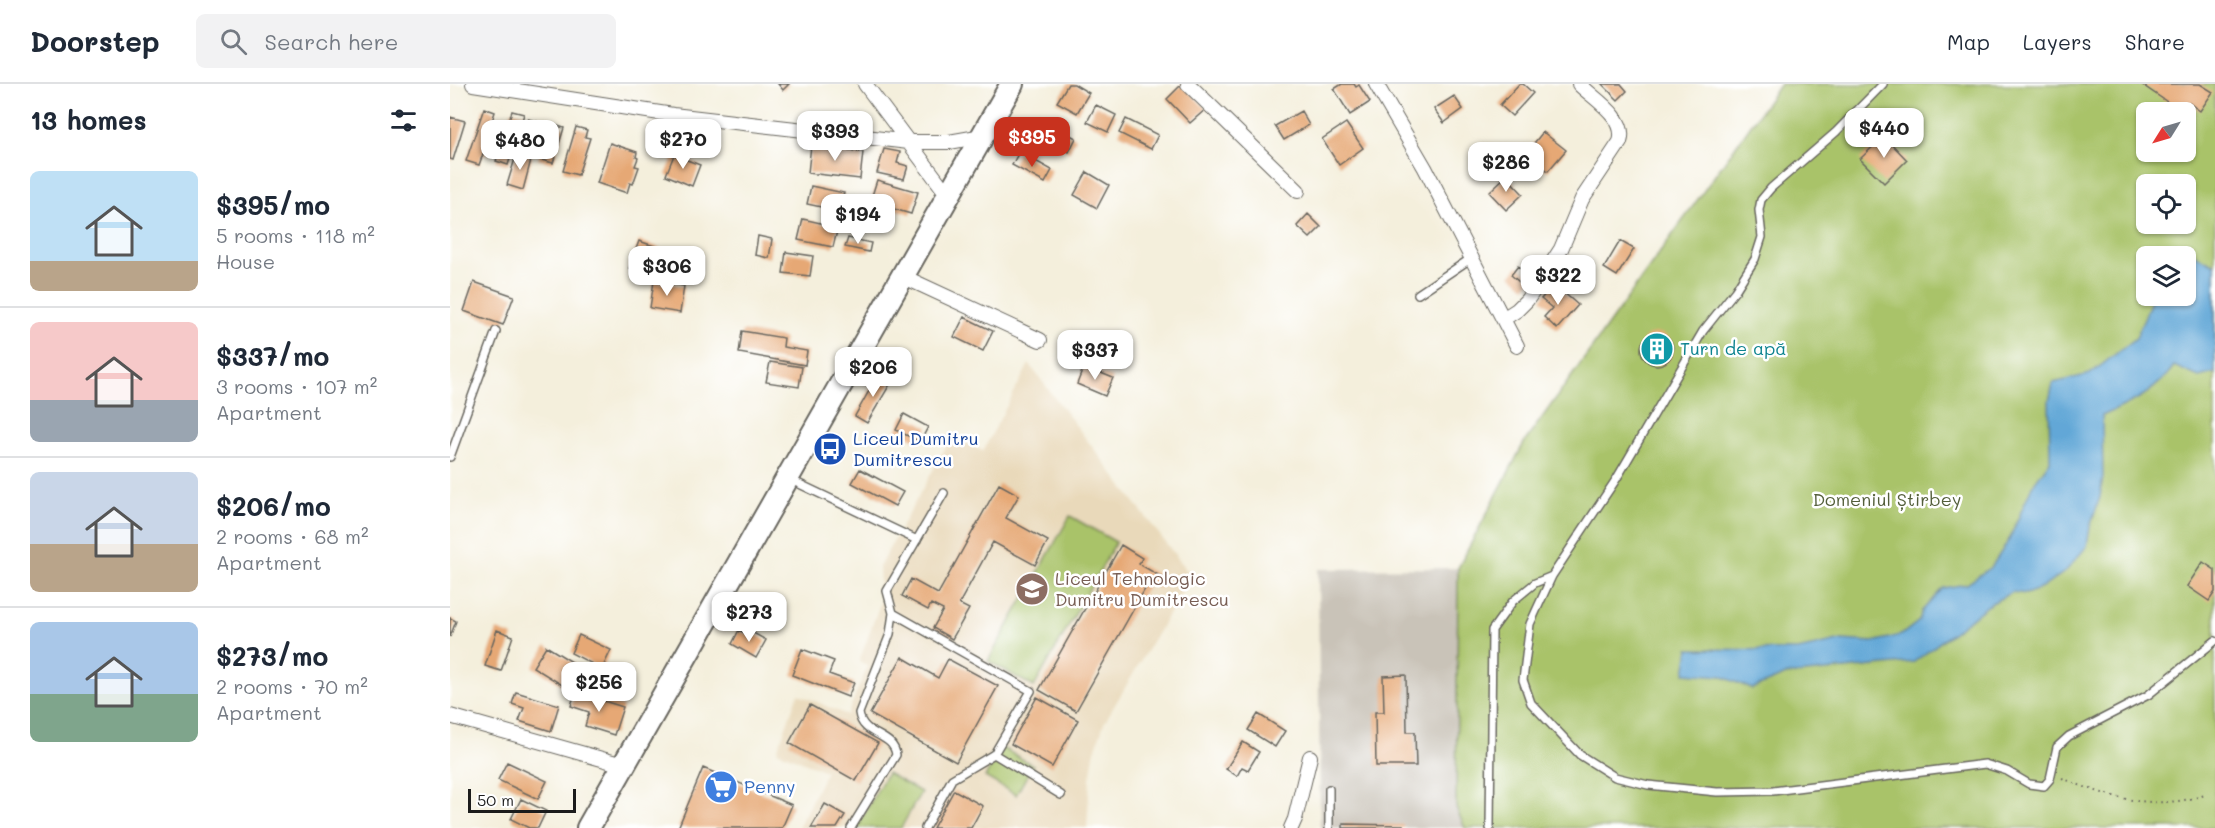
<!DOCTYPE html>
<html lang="en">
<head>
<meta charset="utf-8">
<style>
	:root { --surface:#fff; --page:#f2f2f3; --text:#1f2937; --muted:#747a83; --line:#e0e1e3; --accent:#c8321e }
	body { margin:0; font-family:Mali,sans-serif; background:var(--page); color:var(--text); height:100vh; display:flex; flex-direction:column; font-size:22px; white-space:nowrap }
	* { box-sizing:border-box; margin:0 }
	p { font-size:20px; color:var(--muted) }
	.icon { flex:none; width:33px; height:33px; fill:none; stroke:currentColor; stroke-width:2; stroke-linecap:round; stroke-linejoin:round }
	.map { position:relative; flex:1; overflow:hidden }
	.side { display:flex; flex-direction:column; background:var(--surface); width:450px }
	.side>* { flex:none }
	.needle { width:39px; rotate:233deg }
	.controls { position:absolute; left:1686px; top:18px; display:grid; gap:12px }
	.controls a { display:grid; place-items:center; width:60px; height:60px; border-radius:9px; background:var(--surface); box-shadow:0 2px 4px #0004; font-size:30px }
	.scale { position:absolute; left:18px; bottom:15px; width:108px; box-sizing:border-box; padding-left:6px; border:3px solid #1c1c1c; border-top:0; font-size:16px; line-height:21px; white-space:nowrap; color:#1c1c1c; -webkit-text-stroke:4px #fff; paint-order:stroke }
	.price { position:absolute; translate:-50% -51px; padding:0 14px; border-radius:12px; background:#fff; color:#222; font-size:20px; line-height:39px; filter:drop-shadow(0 2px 3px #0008) }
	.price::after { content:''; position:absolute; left:50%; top:36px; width:18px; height:14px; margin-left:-9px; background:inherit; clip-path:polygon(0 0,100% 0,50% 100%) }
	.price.on { background:var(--accent); color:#fff }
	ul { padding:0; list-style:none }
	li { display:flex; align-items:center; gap:18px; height:150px; padding:0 30px }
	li+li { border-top:2px solid var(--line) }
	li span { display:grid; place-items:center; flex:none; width:168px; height:120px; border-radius:9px; color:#555 }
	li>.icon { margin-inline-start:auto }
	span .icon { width:72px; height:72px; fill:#fffc; stroke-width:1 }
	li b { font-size:26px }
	h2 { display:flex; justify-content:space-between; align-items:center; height:72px; padding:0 30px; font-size:26px }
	header { display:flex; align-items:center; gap:36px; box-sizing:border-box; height:84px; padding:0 30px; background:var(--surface); border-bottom:2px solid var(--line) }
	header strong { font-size:28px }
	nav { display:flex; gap:33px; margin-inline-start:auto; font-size:21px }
	.search { width:420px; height:54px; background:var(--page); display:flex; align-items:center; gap:15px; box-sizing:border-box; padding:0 21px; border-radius:9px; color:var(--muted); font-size:22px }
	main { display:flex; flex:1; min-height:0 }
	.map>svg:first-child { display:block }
	.built { fill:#e9d9ba }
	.industrial { fill:#c9c3b8 }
	.green { fill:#a9c369; stroke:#627042; stroke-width:1.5; fill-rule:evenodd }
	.water { fill:#62a7d7; stroke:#3f627a; stroke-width:1.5 }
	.building { fill:#e6a875 }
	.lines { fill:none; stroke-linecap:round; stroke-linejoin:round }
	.lane-casing { stroke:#68665f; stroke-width:10 }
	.street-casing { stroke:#68665f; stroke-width:16 }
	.primary-casing { stroke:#68665f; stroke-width:26 }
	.path { stroke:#68665f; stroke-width:2; stroke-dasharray:1.5 4.5; stroke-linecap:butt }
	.lane { stroke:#fff; stroke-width:7 }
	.street { stroke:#fff; stroke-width:14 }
	.primary { stroke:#fff; stroke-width:22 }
	.labels { text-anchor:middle; stroke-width:5; stroke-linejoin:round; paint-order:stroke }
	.culture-label { font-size:18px; fill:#0d838f; stroke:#fff; text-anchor:start }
	.transit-label { font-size:18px; fill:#164399; stroke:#fff; text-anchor:start }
	.park-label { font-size:18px; fill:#545f3b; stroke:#fff }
	.education-label { font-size:18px; fill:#785e54; stroke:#fff; text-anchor:start }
	.shop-label { font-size:18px; fill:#366cbe; stroke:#fff; text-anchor:start }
</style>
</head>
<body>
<header>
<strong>Doorstep</strong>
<div class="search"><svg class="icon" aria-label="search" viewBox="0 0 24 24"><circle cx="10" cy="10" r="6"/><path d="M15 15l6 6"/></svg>Search here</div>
<nav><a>Map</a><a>Layers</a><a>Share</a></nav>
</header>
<main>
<section class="side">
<h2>13 homes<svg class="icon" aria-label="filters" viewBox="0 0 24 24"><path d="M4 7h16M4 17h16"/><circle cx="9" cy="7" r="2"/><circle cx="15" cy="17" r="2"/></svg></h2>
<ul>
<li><span style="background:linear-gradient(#bfe0f5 75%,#b9a48a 0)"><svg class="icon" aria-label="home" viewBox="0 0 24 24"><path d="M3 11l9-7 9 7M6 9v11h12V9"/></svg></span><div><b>$395/mo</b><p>5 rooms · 118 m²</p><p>House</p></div></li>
<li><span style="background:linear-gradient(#f6c9c9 65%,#9aa5b1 0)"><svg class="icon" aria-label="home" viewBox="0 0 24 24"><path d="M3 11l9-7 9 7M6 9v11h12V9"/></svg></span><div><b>$337/mo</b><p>3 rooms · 107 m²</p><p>Apartment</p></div></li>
<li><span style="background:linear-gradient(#c9d6e8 60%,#b9a48a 0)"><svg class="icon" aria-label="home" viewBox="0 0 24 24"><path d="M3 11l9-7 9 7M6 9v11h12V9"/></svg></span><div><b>$206/mo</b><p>2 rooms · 68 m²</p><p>Apartment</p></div></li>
<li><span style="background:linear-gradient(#a9c7e8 60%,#7fa58c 0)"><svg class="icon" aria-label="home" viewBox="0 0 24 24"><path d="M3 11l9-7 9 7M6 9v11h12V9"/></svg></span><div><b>$273/mo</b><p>2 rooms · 70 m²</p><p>Apartment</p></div></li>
</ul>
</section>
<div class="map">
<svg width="1765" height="744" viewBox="0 0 1765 744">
	<rect width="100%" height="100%" fill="#fff"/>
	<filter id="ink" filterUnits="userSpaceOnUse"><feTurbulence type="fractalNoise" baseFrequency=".0167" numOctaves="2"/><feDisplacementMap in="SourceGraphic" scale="12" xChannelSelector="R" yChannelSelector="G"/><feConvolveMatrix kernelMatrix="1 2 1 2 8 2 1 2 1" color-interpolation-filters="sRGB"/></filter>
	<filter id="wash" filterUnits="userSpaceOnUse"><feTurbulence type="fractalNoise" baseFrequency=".008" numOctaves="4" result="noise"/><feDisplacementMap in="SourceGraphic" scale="24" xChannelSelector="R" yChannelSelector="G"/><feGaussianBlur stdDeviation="1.35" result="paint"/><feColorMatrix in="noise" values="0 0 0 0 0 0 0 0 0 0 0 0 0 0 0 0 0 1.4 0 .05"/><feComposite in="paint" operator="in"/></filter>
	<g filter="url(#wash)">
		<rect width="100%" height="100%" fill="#f4efdc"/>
		<path class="built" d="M579,280l162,212 -87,147 -10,31 -4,25 -3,49h-289l28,-57 -49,-20 21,-57 49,21 21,-49 -9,-4 22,-61 -2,-34 73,-131 31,15z"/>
		<path class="industrial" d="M1008,484l-2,240 9,20h-145l-2,-259z"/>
		<path class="green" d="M1330,0h435v744h-750l-9,-20 2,-240 66,-125zM1696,28h40v40h-40zM1696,100h40v40h-40zM1696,172h40v40h-40z
			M620,432l46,26 -82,145 -46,-26z
			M552,664l31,17 -17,30 -31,-18z
			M437,689l34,19 -20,36h-45z"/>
		<path class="water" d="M1726,160l39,21v108l-16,4 -25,-11c-20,28 -42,36 -72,50l1,61 -3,20 -10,30 -3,19 -21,25 -24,17 -16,6 -14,-2 -22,12 -76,58 -128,13 -34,14 -31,-13 -36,-3 4,-24 109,1 44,-10 31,2 28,-7 18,-14 3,-10 21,-23 24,-4 25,-18 17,-26 23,-54 18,-25 -1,-60 4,-18 37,-9 46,-36 17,-42h33v-40h-32l8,-8z"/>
		<g id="blocks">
			<path class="building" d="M328,0h11l-6,6z
				M618,0h6l15,9 -12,20 -20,-11z
				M732,0l24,25 -16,14 -23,-24z
				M892,0h12l2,3 3,-2 11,17 -20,13 -16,-26z
				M1069,0h4l10,9 -21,23 -12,-11z
				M1152,0h19l6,7 -9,9z
				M1691,0h59l13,8 -13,19 -11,-8 -7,9z
				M1004,12l9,13 -19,14 -10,-14z
				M646,21l20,10 -8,17 -21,-10z
				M34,24l11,4 -3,9 5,2 -11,32 -3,-1 -4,11 -13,-4z
				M62,27l12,3 -16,51 -12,-4z
				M851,27l8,14 -25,15 -9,-14z
				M0,33l15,4 -12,39 -3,-1z
				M78,35l11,3 -8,23 -11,-3z
				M676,35l32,16 -7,14 -32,-16z
				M591,36l35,18 -7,14 -35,-19z
				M99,39l15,5 -11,35 -15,-4z
				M896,39l17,25 -24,17 -17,-26z
				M126,43l11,3 -2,7 5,1 -12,37 -15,-4z
				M1093,48l23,18 -18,21 -22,-18z
				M1434,52l23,24 -23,23 -24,-24z
				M160,59l27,9 -1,5 2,1 -3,8 4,1 -6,17 -3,-1 -3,10 -30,-10z
				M361,61l52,7 -3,27 -52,-6z
				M434,65l16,3 -3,11 11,3 -4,13 -27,-6z
				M67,68l15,4 -9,34 -16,-5z
				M569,68l33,18 -7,13 -33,-18z
				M224,71l26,10 -8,21 -26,-11z
				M637,88l22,13 -12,23 -23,-13z
				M1056,92l17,18 -17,16 -17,-18z
				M427,96l41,12 -7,22 -41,-12z
				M361,102l33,7 -4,18 -33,-7z
				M858,130l13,13 -11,11 -13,-12z
				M353,135l35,8 -5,20 -35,-7z
				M308,152l14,3 -3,19 -14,-3z
				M398,154l23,5 -2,9 -24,-5z
				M189,157l21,7 -10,27 -21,-7z
				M1170,157l14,8 -17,27 -13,-8z
				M336,168l27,4 -3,20 -27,-3z
				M1068,182l15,12 -8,9 -14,-12z
				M204,197l30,5 -4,27 -30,-5z
				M24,198l40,14 -11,29 -39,-14z
				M1104,200l24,21 -21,24 -13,-12 8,-9 -11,-9z
				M514,233l29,14 -10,20 -29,-14z
				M292,247l42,7 -1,9 24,4 -2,14 -66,-12z
				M1191 265a16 16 0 1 1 32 0a16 16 0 1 1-32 0Z
				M320,278l32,5 -3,20 -33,-5z
				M634,282l29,12 -8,18 -28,-12z
				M429,289l13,8 -25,42 -12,-7z
				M454,330l24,13 -8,15 -24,-12z
				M410,385l43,23 -8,14 -43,-23z
				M549,400l20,11 -13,23 42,23 -13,24 -42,-23 -34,62 10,5 -17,30 -19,-11 10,-18 -12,-6 -3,6 -26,-14 9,-17 27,15z
				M671,461l21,13 -3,6 26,15 -6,9 -10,-6 -73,129 -37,-21z
				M1753,478l12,8v22l-6,9 -22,-15z
				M0,534l6,3 -6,16z
				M47,546l16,6 -12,35 -16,-5z
				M289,546l7,4 2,-4 18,10 -10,18 -24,-14z
				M129,551l32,15 -9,19 -31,-16z
				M96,562l34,21 -13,21 -34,-21z
				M352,565l32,12 -5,13 25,9 -6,14 -56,-22z
				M452,573l36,21 10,-19 50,27 -42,76 -86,-48z
				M956,591l1,57h8l1,34h-40l-1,-54h9l-1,-36z
				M66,608l43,13 -8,26 -32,-10 5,-13 -12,-4z
				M125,608l48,15 -9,28 -29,-9 4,-14 -18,-6z
				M587,613l41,23 -26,47 -41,-23z
				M360,621l68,38 -22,38 -67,-38z
				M808,630l27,17 -10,16 -27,-17z
				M793,658l16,10 -11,18 -6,-3 -5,9 -11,-7z
				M57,678l40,19 -9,18 -40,-19z
				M253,684l89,37 -10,23h-104z
				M504,706l29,16 -12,22h-38z
				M71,715l25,12 -8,17h-9l-18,-9z
				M375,720l20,11 -8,13h-26z
				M893,740l60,1v3h-60z"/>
		</g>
	</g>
	<g filter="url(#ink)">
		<use href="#blocks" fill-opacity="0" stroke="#68665f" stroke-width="1.5"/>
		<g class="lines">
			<defs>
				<path id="lane" d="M1433,0l-47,48 -65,56 -10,12 -2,10 3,27 -7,22 -20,32 -32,40 -86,147 -65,98 -22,48 -7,56 8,23 49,52 35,22 33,8 69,7 56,-1 212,-27 22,7 22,13 15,2 6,-7 7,-32 12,-11 79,-41 67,-54
					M968,210l55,-37
					M0,373l46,-126
					M339,395l128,61
					M443,529l138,78 -37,63 -42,25 -27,49
					M544,670l67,41
					M401,744l45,-73c-2,-22 -34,-18 -37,-42l31,-79 3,-21 -6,-22 57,-98
					M879,744v-39
					M1040,744l2,-198 21,-29 22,-18 17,-7"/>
				<path id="street" d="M23,0l200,31 236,27h40l34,-6
					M415,0l83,111
					M738,0l110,107
					M926,0l49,84 92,178
					M452,192l138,64
					M1053,235l14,-9 10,-10 16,-23 18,-28 21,-50 38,-57c8,-24 -26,-43 -41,-58
					M0,632l173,49
					M841,744l4,-9 15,-62"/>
				<path id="primary" d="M138,744l424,-744"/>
			</defs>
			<use href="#lane" class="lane-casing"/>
			<use href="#street" class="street-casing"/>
			<use href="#primary" class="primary-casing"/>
			<path class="path" d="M1612,694c47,20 93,33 143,17"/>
			<use href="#lane" class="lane"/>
			<use href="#street" class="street"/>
			<use href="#primary" class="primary"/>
		</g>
	</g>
	<defs>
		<symbol id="building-disc" viewBox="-11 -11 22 22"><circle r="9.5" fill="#0f9aa8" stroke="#fff"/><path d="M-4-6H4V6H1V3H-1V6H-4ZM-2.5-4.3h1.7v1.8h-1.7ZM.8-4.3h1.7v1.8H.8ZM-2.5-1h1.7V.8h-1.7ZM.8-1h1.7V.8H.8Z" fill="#fff"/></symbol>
		<symbol id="bus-disc" viewBox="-11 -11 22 22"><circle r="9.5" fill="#1a4fb4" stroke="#fff"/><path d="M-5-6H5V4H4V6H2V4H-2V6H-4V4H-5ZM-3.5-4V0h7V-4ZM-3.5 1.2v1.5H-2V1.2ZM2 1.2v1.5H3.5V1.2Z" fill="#fff"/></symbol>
		<symbol id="school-disc" viewBox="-11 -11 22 22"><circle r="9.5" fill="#8d6e63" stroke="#fff"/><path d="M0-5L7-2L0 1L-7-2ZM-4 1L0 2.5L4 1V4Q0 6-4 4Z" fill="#fff"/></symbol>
		<symbol id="supermarket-disc" viewBox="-11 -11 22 22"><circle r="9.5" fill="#3f7fe0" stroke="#fff"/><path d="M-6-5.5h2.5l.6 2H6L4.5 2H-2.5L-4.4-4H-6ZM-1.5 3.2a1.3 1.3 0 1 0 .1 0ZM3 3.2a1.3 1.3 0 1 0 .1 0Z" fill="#fff"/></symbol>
	</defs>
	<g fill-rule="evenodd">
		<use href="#building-disc" x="1188" y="246" width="38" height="38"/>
		<use href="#bus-disc" x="361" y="346" width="38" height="38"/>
		<use href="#school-disc" x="563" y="486" width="38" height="38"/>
		<use href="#supermarket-disc" x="252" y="684" width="38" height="38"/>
	</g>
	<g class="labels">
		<g class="culture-label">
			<text x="1230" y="271">Turn de apă</text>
		</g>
		<g class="transit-label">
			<text x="403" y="361">Liceul Dumitru<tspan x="403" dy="21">Dumitrescu</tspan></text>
		</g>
		<g class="park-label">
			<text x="1437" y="422">Domeniul Știrbey</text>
		</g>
		<g class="education-label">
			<text x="605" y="501">Liceul Tehnologic<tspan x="605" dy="21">Dumitru Dumitrescu</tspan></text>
		</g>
		<g class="shop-label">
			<text x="294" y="709">Penny</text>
		</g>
	</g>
</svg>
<div class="controls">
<a><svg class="needle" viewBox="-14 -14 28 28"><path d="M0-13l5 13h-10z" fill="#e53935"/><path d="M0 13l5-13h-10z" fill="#747a83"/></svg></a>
<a><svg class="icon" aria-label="locate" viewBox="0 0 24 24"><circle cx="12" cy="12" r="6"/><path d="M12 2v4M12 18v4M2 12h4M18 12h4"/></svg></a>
<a><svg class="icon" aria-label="layers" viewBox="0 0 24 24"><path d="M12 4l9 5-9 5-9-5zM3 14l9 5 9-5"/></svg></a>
</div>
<div class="scale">50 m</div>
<b class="price" style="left:1434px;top:75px">$440</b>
<b class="price" style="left:385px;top:78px">$393</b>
<b class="price on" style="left:582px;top:84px">$395</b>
<b class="price" style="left:233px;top:86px">$270</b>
<b class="price" style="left:70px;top:87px">$480</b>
<b class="price" style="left:1056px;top:109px">$286</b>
<b class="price" style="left:408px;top:161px">$194</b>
<b class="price" style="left:217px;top:213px">$306</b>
<b class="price" style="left:1108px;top:222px">$322</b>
<b class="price" style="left:645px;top:297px">$337</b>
<b class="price" style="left:423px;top:314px">$206</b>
<b class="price" style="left:299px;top:559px">$273</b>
<b class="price" style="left:149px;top:629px">$256</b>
</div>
</main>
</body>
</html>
